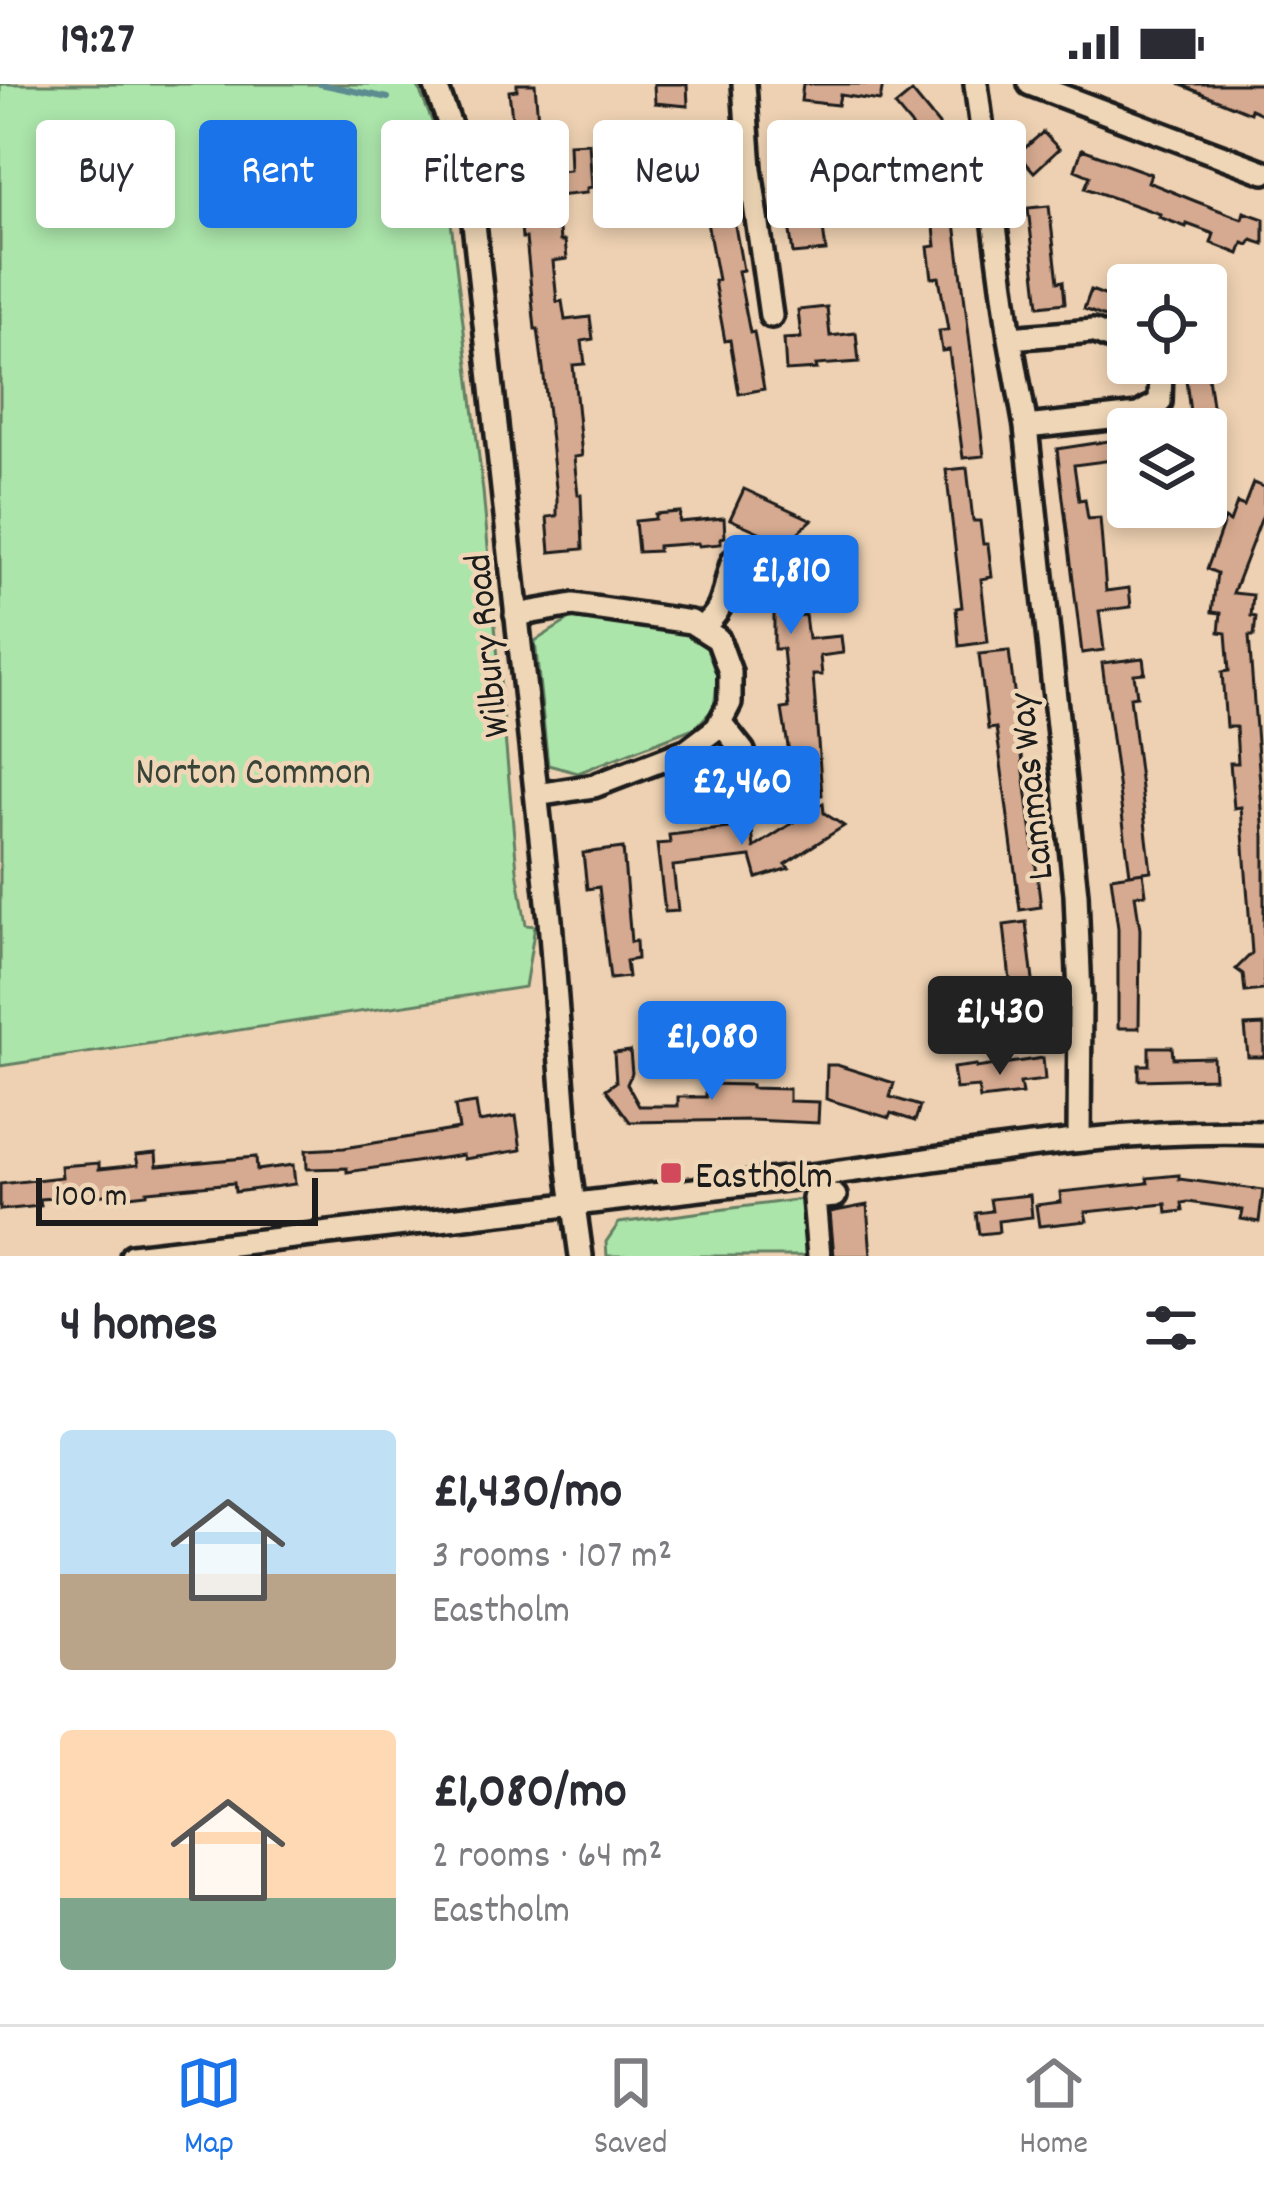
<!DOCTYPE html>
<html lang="en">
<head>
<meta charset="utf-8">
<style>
	:root { --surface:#fff; --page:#f2f2f3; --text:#2b2b33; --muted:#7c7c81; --line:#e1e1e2; --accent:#1a73e8 }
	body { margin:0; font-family:Dekko,sans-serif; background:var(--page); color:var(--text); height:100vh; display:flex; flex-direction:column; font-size:45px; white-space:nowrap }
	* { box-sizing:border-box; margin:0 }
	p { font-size:39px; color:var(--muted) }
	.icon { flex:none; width:66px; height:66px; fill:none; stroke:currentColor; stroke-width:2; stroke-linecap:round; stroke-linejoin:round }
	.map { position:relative; height:1172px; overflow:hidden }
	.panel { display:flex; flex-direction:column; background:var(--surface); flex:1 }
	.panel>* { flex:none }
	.banner { position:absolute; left:36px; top:36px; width:1194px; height:108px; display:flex; gap:24px }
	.tools { position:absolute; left:1107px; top:180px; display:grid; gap:24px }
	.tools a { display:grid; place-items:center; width:120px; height:120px; border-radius:12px; background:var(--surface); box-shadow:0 6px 18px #0003; font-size:60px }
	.scale { position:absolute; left:36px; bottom:30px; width:282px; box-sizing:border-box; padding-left:12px; border:6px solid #1c1c1c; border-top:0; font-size:33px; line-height:42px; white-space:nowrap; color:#1c1c1c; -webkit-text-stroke:9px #eed6b6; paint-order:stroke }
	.price { position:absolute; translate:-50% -102px; padding:0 27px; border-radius:12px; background:var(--accent); color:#fff; font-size:39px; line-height:78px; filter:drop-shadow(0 3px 6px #0008) }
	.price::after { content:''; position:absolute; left:50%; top:72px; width:36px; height:27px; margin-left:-18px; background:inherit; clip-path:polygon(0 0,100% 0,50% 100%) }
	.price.current { background:#222; color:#fff }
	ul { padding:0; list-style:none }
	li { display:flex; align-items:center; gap:36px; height:300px; padding:0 60px }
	li span { display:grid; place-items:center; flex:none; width:336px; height:240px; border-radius:12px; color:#555 }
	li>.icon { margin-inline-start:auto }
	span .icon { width:144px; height:144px; fill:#fffc; stroke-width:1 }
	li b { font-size:51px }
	h2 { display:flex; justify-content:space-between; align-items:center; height:144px; padding:0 60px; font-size:51px }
	.tag { padding:0 42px; border-radius:12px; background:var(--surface); box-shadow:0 6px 18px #0003; font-size:42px; line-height:108px }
	.tag.current { background:var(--accent); color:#fff }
	.status { display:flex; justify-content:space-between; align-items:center; height:84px; padding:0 60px; background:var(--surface); direction:ltr }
	.status svg { height:33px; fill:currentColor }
	.dock { display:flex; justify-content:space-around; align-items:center; height:168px; border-top:3px solid var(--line); background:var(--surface); font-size:33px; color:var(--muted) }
	.dock a { display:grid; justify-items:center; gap:6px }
	.dock .current { color:var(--accent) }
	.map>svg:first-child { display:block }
	.green { fill:#abe5aa; stroke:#648063; stroke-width:3 }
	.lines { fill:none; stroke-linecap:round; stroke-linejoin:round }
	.stream { stroke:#5b8c90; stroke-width:6 }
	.building { fill:#d6aa90; stroke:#1c1c1c; stroke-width:3 }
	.minor-casing { stroke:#1c1c1c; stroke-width:30 }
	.minor { stroke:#eed6b6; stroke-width:21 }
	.poi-dot { fill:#d1495b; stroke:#eed6b6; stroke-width:4.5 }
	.labels { text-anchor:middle; stroke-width:9; stroke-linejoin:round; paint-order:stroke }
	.street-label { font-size:39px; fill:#1c1c1c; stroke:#eed6b6 }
	.park-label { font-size:39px; fill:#394438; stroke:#eed6b6 }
	.poi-label { font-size:39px; fill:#1c1c1c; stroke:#eed6b6; text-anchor:start }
</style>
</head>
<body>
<div class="status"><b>19:27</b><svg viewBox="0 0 49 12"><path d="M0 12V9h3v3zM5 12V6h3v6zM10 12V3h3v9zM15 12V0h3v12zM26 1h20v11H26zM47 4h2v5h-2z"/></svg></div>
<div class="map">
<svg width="1264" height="1172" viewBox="0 0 1264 1172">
	<rect width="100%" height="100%" fill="#eed1b2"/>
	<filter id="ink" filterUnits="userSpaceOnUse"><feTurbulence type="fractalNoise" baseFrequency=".00833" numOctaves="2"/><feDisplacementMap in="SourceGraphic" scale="24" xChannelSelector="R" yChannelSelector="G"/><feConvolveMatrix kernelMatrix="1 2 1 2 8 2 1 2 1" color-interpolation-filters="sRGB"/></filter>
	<g filter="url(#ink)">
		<path class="green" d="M0,0h417l25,62 41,345 34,379 9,55 9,1 -10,61 -525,79z
			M572,534l118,16 18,15 10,25 -4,34 -18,19 -118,46 -30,-8 -13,-124z
			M810,1114l-1,58h-202l-1,-14 13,-19z"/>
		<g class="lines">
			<path class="stream" d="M320,0l68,14"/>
		</g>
		<path class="building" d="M517,0h18l4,49 -25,3 -5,-45 8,-1z
			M654,0h33l1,22 -33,-3z
			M803,0h80l-3,17 -40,-6 -2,10 -37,-4z
			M1179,0h85v31l-13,-6 -1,4z
			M912,8l27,33 4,25h3l38,306 -21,2 -14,-108 -7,1 -3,-20 9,-1 -9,-53 -7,1 -4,-31 8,-1 -11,-104 -30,-36z
			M1043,48l16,17 -25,23 -16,-18z
			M719,54l2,22 5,-1 11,55 -4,1 10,55 -5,1 12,62 4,-1 10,57 -25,5 -9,-54 -5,1 -11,-60 4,-1 -12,-63 6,-2 -13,-68h5l-1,-8z
			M589,59l3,44 -5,1v5l-31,3 4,45h5l2,18 -14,2 4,41 5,-1 3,19 25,-3 3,22 -11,2 3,23 -12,1 9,91 -8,1 4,38h3l2,54 -33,3 -3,-35 10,-1v-19l-14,-129 -5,-39h-3l-9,-91h-4l-5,-63 53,-5 -1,-26z
			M1082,65l69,25 -3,8 47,19 47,18 2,-7 20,7v25l-12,-4 -3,5 -6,-2 -4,11 -28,-11 3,-9 -27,-10 -1,3 -27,-10 1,-3 -75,-26 5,-12 -15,-6z
			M815,69l5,44 6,-1 2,9v7l-7,1 5,38 -33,3 -13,-97z
			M1049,122l9,76 5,-1 2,22 -26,3 -11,-98z
			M1091,206l37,14v22l-44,-17z
			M827,223l3,29 26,-3 3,29 -43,3 1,4 -31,2 -2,-32 17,-1 -3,-28z
			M1184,279h22l7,49 -7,1 2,16h-16z
			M1128,354v20l-54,7 5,35 6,-1 3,20 12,-1 6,73 23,-3 2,19 -32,4 5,39 -22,3 -25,-204z
			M967,384l6,53h7l3,23h5l4,33 -11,2 7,63 -29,4 -3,-38 6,-1 -16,-137z
			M1253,399l11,4v25l-31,81 20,2 -2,21 5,1 -2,19h-5l15,200v154l-19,2 -2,-18 -7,-5 16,-16 -11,-146 -7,1 -4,-45h8l-2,-36h-10l-4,-55 7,-1 -3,-38 -7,-1 2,-19 -9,-1 5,-39 -10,-4 18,-50 5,3 7,-19 7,3z
			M744,405l68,31 -18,16 4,34 -8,1 5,45 10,-1 3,24 33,-3 2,17 -23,3 2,19h-9l9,120 -31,3 -1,-39 -8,-50 7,-1 -6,-59h-9v-34l-10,-55h7l-3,-24 -38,-17z
			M680,428l-1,10 45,-4 1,19 -4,1v6l-22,2 -1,-3 -40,3v5l-20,1 -3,-31 20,-2v-5z
			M1009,567l32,256 -21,3 -21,-162 -3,-20 -8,1 -9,-75z
			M1143,574l2,15 -11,1 3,22 -7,1 21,174 -21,3 -28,-211z
			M823,719l1,10 20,13 -59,38 4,4 -32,10 -6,-21 -78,9 5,45 -13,1 -8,-68 13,-1 -1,-8 61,-7 -1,-4 22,-2 3,26z
			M623,764l8,94 5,-1 1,18 -11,2 2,16 -18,2 -11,-92 -12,2 -4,-36z
			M1143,788l3,22 -11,1 5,34 -1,99h-21v-100l-7,-51z
			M1026,838l11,92 -23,3 -10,-92z
			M1264,941v32h-16l-3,-31z
			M1149,963h23l1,11 40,-1 1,21 -75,2v-15h10z
			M630,967l2,22 -5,11 12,22h39v-9h28v-13l45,1v3l38,1v12l30,1 -1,21 -67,-3 -121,2 -24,-33 10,-7 -2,-29z
			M1043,974l2,22 -25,3 2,11 -42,5 -2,-12 -22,2 -3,-21 23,-3v3z
			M827,981h10l57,18 -4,14 30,9 -5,15 -24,-8 -2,5 -63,-19z
			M476,1019l3,19 37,-6 5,34 -57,9 -1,-4 -116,17v-4l-40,1 -1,-19 38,-2 115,-19 -4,-23z
			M156,1069l1,13 99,-9 1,13 36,-5 2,19 -60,8 -1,-9 -87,8v3l-27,3v-3l-80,5 1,7 -41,4v-26l62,-7 -1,-11 38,-3v6l39,-4 -2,-10z
			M1179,1091v4l84,11 -4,32 -18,-3 2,-9 -55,-8 -6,1 1,8 -16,2 -1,-9 -81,8 2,9 -48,5 -3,-21 25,-3 -1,-10 88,-9 -1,-5z
			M1030,1111l2,22 -34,4 1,11 -20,2 -3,-21 16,-2 -2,-12z
			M867,1121l4,51h-37l-4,-44z"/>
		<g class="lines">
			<defs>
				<path id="minor" d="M435,0l20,55 16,57 79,724 19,249 12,87
					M744,0l6,85 21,147
					M976,0l34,254 16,89 50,467 4,104 -1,142
					M1030,0l234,88
					M1010,254l83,-7 35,14
					M1026,343l112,-12 22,-13 1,-33 -7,-6
					M516,531l57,-10 118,17 27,17 12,33v31l-13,25 -29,22 -94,36 -57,9
					M701,544c27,-20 21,-38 32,-67
					M720,638l23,29 8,31 12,11
					M132,1172c223,-27 447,-51 670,-79 154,-19 307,-50 462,-44
					M819,1172l-5,-58 21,-2"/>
			</defs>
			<use href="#minor" class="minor-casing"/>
			<use href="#minor" class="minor"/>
		</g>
	</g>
	<rect class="poi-dot" x="659" y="1077" width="24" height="24" rx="6"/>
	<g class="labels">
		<g class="street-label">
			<text transform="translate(484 562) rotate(-96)" y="14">Wilbury Road</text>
			<text transform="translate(1028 703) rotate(-96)" y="14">Lammas Way</text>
		</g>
		<g class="park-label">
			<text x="253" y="699">Norton Common</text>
		</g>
		<g class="poi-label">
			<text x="695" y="1103">Eastholm</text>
		</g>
	</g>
</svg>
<div class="tools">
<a><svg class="icon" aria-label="locate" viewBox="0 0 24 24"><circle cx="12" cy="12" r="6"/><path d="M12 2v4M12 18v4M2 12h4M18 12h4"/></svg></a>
<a><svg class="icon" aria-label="layers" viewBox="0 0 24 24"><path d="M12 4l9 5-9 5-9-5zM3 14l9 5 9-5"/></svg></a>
</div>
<div class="scale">100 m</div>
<b class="price" style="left:791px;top:553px">£1,810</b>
<b class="price" style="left:742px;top:764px">£2,460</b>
<b class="price current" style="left:1000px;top:994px">£1,430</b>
<b class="price" style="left:712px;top:1019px">£1,080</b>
<div class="banner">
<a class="tag">Buy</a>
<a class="tag current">Rent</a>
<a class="tag">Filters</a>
<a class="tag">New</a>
<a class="tag">Apartment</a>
</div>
</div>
<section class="panel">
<h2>4 homes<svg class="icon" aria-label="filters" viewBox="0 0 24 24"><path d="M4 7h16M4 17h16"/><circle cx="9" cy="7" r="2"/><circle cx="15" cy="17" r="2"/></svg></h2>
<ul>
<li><span style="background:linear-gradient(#bfe0f5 60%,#b9a48a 0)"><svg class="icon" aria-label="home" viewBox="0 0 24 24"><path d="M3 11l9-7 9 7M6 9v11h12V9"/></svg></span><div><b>£1,430/mo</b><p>3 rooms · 107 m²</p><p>Eastholm</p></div></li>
<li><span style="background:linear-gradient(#ffd9b3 70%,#7fa58c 0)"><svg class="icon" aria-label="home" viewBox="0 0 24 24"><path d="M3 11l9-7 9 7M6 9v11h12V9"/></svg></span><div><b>£1,080/mo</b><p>2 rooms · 64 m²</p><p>Eastholm</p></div></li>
</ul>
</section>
<nav class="dock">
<a class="current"><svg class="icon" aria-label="map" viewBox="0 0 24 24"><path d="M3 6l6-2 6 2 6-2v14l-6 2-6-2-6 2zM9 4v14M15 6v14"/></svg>Map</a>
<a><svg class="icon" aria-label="saved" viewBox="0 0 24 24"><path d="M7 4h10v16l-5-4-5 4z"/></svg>Saved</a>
<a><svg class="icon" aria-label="home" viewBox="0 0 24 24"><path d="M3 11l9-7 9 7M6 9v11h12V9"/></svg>Home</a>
</nav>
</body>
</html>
